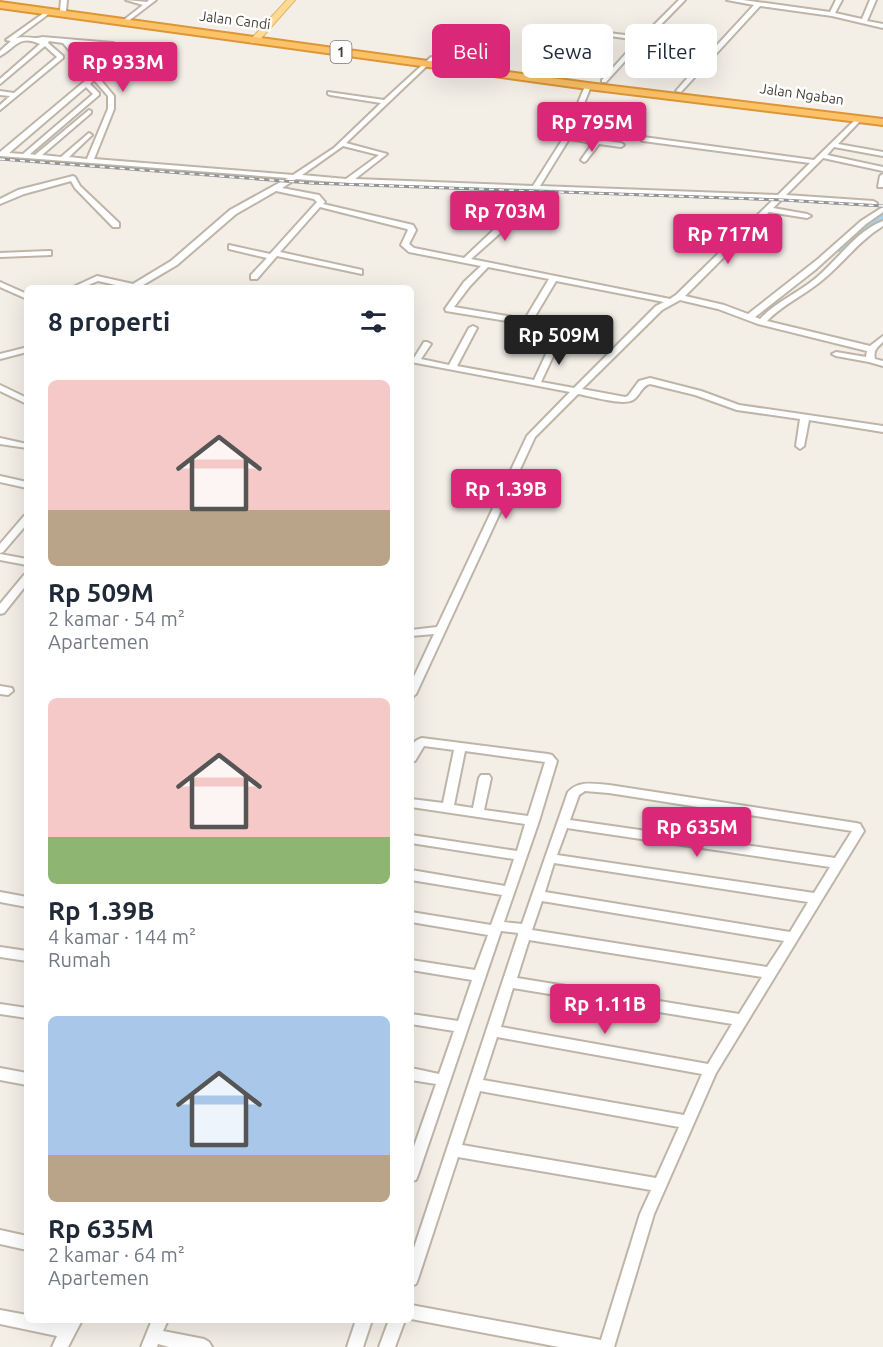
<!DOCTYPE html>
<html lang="id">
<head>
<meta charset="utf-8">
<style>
	:root { --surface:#fff; --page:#f6f6f7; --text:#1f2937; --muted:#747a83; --accent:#db2777 }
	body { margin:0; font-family:Ubuntu,sans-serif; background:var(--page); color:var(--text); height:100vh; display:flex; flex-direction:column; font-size:22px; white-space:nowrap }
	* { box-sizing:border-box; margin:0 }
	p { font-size:20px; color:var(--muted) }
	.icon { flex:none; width:33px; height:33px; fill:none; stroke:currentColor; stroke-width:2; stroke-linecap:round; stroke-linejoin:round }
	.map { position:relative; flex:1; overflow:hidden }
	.side { position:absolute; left:24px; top:285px; width:390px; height:1038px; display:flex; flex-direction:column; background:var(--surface); border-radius:9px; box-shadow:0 6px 24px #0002 }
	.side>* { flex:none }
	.top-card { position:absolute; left:432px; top:24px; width:360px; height:54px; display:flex; gap:12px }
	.price { position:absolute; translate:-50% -51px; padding:0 14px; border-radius:6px; background:var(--accent); color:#fff; font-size:20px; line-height:39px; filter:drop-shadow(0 2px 3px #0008) }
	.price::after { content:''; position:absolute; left:50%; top:36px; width:18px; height:14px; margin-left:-9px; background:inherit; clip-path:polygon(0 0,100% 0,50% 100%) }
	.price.current { background:#222; color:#fff }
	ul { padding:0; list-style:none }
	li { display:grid; align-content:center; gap:12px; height:318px; padding:0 24px }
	li span { display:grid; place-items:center; height:186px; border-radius:9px; color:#555 }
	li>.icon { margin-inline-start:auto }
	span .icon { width:108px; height:108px; fill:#fffc; stroke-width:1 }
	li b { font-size:26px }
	h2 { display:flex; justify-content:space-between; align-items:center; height:72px; padding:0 24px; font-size:26px }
	.pill { padding:0 21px; border-radius:9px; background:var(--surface); box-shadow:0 6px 24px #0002; font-size:21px; line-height:54px }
	.pill.current { background:var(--accent); color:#fff }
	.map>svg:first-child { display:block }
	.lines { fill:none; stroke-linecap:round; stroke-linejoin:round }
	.river { fill:#a2d4ef; fill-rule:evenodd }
	.minor-casing { stroke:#beb5a8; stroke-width:4 }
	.major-casing { stroke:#e2b564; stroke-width:2 }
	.highway-casing { stroke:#dc9537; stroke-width:4 }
	.minor { fill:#fff; fill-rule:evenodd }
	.major { fill:#fdd994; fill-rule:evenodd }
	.highway { fill:#fcc267; fill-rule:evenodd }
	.rail-casing { stroke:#959595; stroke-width:3 }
	.rail { stroke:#fff; stroke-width:1.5; stroke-dasharray:5; stroke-linecap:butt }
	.labels { text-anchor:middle; stroke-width:5; stroke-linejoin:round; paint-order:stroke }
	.far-street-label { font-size:14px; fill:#453e35; stroke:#fff }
	.shield { fill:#fff; stroke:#7d7872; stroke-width:1.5 }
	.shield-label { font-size:14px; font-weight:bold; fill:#453e35 }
</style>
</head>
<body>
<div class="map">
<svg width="883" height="1347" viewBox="0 0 883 1347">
	<rect width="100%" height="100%" fill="#f3eee6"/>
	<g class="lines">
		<path class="river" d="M883,208v11l-37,33h-10l-1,-3 1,-3 43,-37z"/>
		<defs>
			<path id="minor" d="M61,0h6l-1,11 -3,2 -3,-2z
				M126,0l21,2 2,-2h7l-29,22 -2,-1v-2l18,-14z
				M679,0h6l-46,47 68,9 47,-51 -27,-5h16l87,12 6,-12h6l-7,13 27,6 8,-19h6l-9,21 16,3v4l-51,-12 -72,-10 -79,86 -5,-1 28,-32 -69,-9 -29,32h-4v-2l36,-40 -28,-4 -3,-2 1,-1 34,4z
				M48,10l2,1v2l-35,26c9,-4 19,1 27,-2l71,6 3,2 -3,2 -43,-4 44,53v13l-20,50 199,16 41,-27 47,-45 -51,-8 -2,-1v-2l56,8 47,-43 2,1v2l-87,83 41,11 -32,25 178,7 31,-49 21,-51 3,-2 3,2 -20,50 50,7 3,2 -3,2 -22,-3 -13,17 -2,1 -3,-2 12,-17 -24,-4 -29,47 238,9 32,-32 -167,-22 -3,-2 3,-2 171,23 43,-42h4v2l-23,24 45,8v4l-49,-9 -7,8 56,12v4l-60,-13 -37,37 87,6 4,2 -1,2 -94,-6 -9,9 34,6 4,2 -4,2 -38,-6 -84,84 39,9 24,9 70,-55 43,-38 22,-14v5l-17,12 -51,46 -60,47 5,2c16,-17 38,-26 56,-41 22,-18 40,-47 67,-57v5c-25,15 -41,39 -63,56 -17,14 -38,23 -53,39l103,25 13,-10v6c-6,5 -10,9 -8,17l8,2v5l-14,-4 -33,-6 -4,-2 4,-2 30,5 1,-6 -109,-27 -40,-15 -38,-9 -18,10 -80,79 43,8 3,-1 11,-15 11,-3 51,13 38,14 144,21v6l-74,-12 -5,26 -4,3 -4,-3 4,-27 -63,-9 -42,-15 -45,-11c-9,2 -10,12 -17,16 -10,6 -43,-4 -55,-6l-43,43 -119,257 -5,4v-15l23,-49 -23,2v-6l26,-3 90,-191 43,-44 -159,-30v-4h3l10,-16h3l4,2 -10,15 28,6 20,-37 4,-2 4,2 -20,38 77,14 20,-43 4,-2 4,2 -21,45 33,6 82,-82 8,-4 -108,-21 -25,42h-12l-73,-12 -1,-2 19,-27 17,-16 -72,-14 -8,-7 7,-15 -1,-1 -87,-22 -40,45 82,18v4l-85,-18 -20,23h-6v-4l16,-17 -38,-9v-4l41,9 47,-52 -3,-3 -38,-8 -40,23 -59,51 -39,23h-9l-31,-7 -17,7h-10l26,-12 36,8 38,-23 59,-51 58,-32 -288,-22v-4l91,-76 -28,-33 -14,-2 -1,2 15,13v2l-63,52v-5l10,-9 -10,-1v-4l14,2 43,-36 -12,-11 -45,38v-5l40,-35c-21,-10 -24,3 -40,12v-5l11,-10 -5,-1zM94,80l14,16v13l-21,50 -18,-2 22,-21 1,-1 -3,-2 -28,24 -19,-2 49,-42v-2l-2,-1 -54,45 -5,-1 69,-59v-2l-9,-9zM86,87l7,7 -70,60 -14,-1zM343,146l36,9 -33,24 -44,-4zM296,179l52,4 426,16 -98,96 -6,4 -199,-40 36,-32 20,-23v-4h-6l-20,23 -37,35 -50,-10 -5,-4 7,-14 -3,-5 -90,-21 2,-2 -6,-7 -37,-7zM488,267l61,12 -24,40 -71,-12 16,-21z
				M883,174v13h-5l2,-11z
				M73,176l2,1 5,9 39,37v4h-6l-38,-39 -4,-7 -47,13 -24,10v-5l18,-9z
				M48,251h3v4l-51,2v-4z
				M0,282l27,12v5l-27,-12z
				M24,348h3v4l-27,7v-5z
				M0,385l27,13v6l-27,-13z
				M0,438l27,6v4l-27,-4z
				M0,476l27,6v6l-27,-6z
				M27,515v9l-24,28 -3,1v-9l24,-28z
				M0,554l27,5v6l-27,-5z
				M27,574v10l-23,29 -4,1v-10l24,-29z
				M0,686l12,2 1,3 -5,4 -8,-1z
				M422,738l126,16 4,1 5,6 -18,60 -35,101 18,2 46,-132c11,-12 26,-8 41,-7l247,38 4,1 4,7 -148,242 -62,141 -40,133h-55l-148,-28v-14l190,35 39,-126 11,-24 -193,-33 -40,122 -2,5 -5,2v-29l107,-322v-2l-17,-2 -83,244 -2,5 -5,1v-26l25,-71 -25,-4v-12l28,6 15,-43 -43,-7v-10l47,7 14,-41 -61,-10v-10l64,10 13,-35 -77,-13v-10l80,13 11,-30 -91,-15v-10l94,16 9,-27 -103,-16v-8l106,16 8,-27 -114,-17v-8l32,4 11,-53 -30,-4 -9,15 -4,1c0,-12 -2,-20 11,-24zM465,751l80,11 -17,54 -44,-6 7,-32 -2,-3h-8l-2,3 -6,30 -19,-3zM585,791l24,2 243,38 -17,27 -265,-38 9,-25zM567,828l263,39 -16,26 -257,-38zM554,863l254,39 -18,30 -245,-40zM542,901l242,40 -17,26 -235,-37zM529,940l233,37 -23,37 -222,-36zM513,988l219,36 -24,40 -207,-37zM497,1037l205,37 -18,41 -201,-35zM480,1091l199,36 -23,51 -194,-33z
				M0,892l27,5v10l-27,-5z
				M0,947l27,4v10l-27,-4z
				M0,1004l27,4v10l-27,-4z
				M0,1068l27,5v12l-27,-5z
				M0,1230l27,6v14l-27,-6z
				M0,1310l27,5v5h24l13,3 2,-3h16l-14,27h-16l5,-11 -57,-12z
				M152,1320h16l-5,11 41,8 5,3 3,5h-43l-11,-3 -1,3h-16z
				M356,1320h16l-9,27h-16z
				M389,1320h16l-10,27h-16z"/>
			<path id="major" d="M287,0h8l-38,43h-6v-4z"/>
			<path id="highway" d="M0,2l588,81 295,36v6l-295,-36 -588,-81z"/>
		</defs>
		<use href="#minor" class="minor-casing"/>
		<use href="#major" class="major-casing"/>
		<use href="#highway" class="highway-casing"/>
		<use href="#minor" class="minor"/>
		<use href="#major" class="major"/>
		<use href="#highway" class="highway"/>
		<defs>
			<path id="rail" d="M0,159l310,24 473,17 100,6"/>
		</defs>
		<use href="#rail" class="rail-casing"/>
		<use href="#rail" class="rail"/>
	</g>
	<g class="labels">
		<g class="far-street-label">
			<text transform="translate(235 20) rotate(7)" y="5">Jalan Candi</text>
			<text transform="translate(802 94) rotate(8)" y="5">Jalan Ngaban</text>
		</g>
		<rect class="shield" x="330.5" y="41" width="21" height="22" rx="4.5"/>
		<g class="shield-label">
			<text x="341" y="57">1</text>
		</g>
	</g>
</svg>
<b class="price" style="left:123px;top:93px">Rp 933M</b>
<b class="price" style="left:592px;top:153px">Rp 795M</b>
<b class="price" style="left:505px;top:242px">Rp 703M</b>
<b class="price" style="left:728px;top:265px">Rp 717M</b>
<b class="price current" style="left:559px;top:366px">Rp 509M</b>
<b class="price" style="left:506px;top:520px">Rp 1.39B</b>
<b class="price" style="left:697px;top:858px">Rp 635M</b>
<b class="price" style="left:605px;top:1035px">Rp 1.11B</b>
<div class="top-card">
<a class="pill current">Beli</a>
<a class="pill">Sewa</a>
<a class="pill">Filter</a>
</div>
<section class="side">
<h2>8 properti<svg class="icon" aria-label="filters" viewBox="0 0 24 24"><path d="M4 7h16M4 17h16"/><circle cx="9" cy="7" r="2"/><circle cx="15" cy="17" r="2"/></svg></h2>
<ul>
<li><span style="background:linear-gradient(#f6c9c9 70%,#b9a48a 0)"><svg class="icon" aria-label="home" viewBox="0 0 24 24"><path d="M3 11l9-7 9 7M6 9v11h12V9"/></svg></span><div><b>Rp 509M</b><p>2 kamar · 54 m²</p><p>Apartemen</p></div></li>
<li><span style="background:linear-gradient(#f6c9c9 75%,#8fb573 0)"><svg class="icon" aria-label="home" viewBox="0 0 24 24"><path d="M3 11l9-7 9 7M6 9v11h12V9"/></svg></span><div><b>Rp 1.39B</b><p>4 kamar · 144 m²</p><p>Rumah</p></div></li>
<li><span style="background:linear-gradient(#a9c7e8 75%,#b9a48a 0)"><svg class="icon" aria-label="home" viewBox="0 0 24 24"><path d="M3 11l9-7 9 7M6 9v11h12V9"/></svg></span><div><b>Rp 635M</b><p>2 kamar · 64 m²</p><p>Apartemen</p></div></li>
</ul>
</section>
</div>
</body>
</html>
